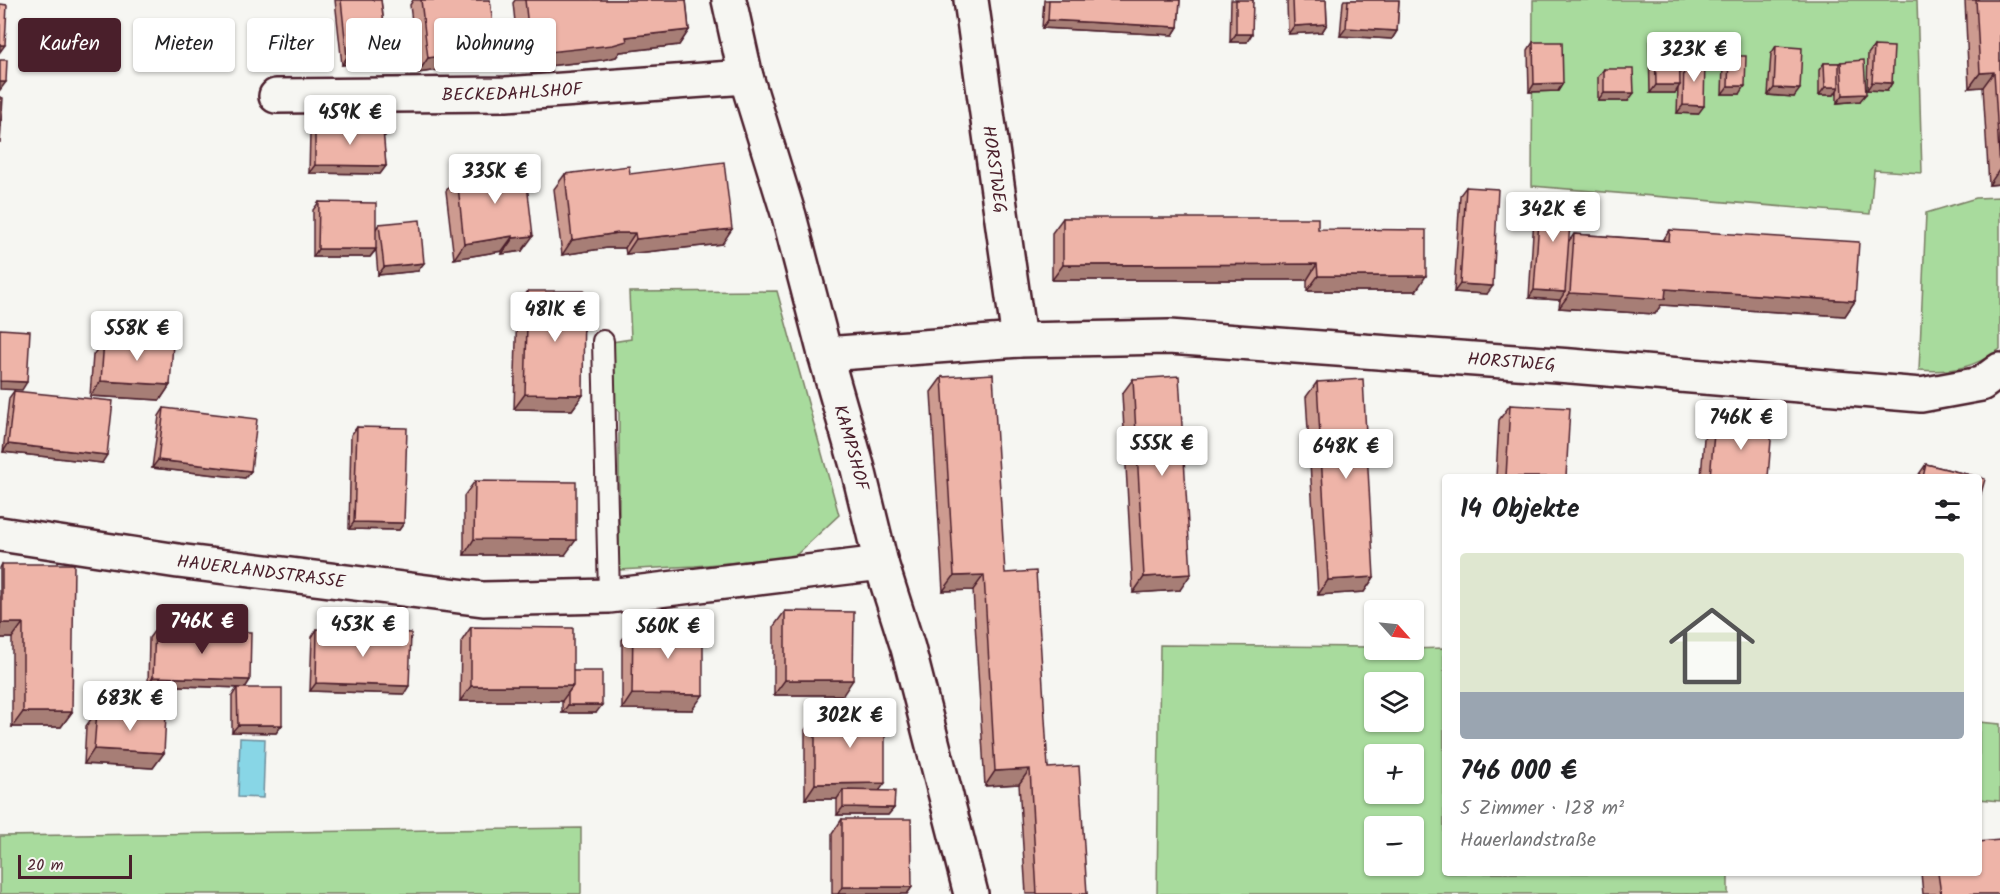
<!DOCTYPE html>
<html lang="de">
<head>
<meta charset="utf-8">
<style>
	:root { --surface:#fff; --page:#f2f2f2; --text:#202124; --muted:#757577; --accent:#4a1f2b }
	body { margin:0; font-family:Kalam,sans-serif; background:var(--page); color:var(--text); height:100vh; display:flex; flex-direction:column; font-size:22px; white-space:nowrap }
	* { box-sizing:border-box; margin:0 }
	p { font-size:20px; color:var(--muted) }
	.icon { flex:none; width:33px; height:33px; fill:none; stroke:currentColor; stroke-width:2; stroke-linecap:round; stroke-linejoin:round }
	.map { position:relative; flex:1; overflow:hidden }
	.details { position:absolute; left:1442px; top:474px; width:540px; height:402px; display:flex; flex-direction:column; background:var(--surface); border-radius:6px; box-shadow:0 2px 4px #0004 }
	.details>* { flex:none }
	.guide { position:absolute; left:18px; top:18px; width:570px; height:54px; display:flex; gap:12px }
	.needle { width:39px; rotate:117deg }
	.controls { position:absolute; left:1364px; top:600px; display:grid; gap:12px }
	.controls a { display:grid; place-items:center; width:60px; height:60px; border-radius:6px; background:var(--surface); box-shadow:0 2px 4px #0004; font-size:30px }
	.scale { position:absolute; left:18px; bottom:15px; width:114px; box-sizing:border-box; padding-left:6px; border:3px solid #4a1f2b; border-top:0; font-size:16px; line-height:21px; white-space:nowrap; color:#4a1f2b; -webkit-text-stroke:4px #f6f6f2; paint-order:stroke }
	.price { position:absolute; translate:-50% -51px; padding:0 14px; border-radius:6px; background:#fff; color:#222; font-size:20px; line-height:39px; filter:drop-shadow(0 2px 3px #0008) }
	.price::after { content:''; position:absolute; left:50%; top:36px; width:18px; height:14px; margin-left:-9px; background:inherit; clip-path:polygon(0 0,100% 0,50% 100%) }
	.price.on { background:var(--accent); color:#fff }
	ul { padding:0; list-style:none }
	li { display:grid; align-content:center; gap:12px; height:318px; padding:0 18px }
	li span { display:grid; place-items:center; height:186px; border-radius:6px; color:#555 }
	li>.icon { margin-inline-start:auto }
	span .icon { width:108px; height:108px; fill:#fffc; stroke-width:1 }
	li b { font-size:26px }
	h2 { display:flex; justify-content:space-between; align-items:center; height:72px; padding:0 18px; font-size:26px }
	.chip { padding:0 21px; border-radius:6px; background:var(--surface); box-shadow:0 2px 4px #0004; font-size:21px; line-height:54px }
	.chip.on { background:var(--accent); color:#fff }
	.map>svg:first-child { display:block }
	.green { fill:#a8db9d; stroke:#797d64; stroke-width:1.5; fill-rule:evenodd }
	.water { fill:#88d6e6; stroke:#6f8d9b; stroke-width:1.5 }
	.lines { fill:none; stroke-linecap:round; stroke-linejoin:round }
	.service-casing { stroke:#4a1f2b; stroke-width:24 }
	.minor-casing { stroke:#4a1f2b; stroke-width:38 }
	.service { stroke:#f6f6f2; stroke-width:20 }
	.minor { stroke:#f6f6f2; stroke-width:33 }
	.wall { fill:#cd9b90; stroke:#4a1f2b; stroke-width:1.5 }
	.shaded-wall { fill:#a77e76; stroke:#4a1f2b; stroke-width:1.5 }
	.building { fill:#eeb4a8; stroke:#4a1f2b; stroke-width:1.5 }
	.labels { text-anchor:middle; stroke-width:4.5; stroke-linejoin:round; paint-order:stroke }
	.street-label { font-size:18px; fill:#4a1f2b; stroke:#f6f6f2 }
</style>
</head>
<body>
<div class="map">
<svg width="2000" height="894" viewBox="0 0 2000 894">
	<rect width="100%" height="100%" fill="#f6f6f2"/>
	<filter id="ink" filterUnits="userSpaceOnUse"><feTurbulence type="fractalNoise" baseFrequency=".0167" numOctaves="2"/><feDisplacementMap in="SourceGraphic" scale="12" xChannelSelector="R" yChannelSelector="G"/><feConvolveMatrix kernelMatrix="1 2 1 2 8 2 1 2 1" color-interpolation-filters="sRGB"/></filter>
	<g filter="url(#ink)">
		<path class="green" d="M1533,0h384l5,173 -48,-3 -4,44 -338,-28z
			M2000,197v152c-26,19 -50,24 -81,21l7,-157 50,-15z
			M777,291l62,224 -45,42 -99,9 -76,4v-158l-9,-12 2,-58 19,-3 -2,-47z
			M1160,645l214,2v3l70,-2v225h284v21h-571zM1374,682h39v40h-39zM1413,754v40h-39v-40zM1413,826v40h-39v-40z
			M1979,722l21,2v77l-21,-2z
			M581,828v66h-581v-58z"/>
		<path class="water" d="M240,738l25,1 -2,59 -25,-1z"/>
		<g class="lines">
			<defs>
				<path id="service" d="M603,341l6,255"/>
				<g id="minor">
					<path id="s1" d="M729,0l17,77 43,139 36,138 33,115 23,94 27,85 63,246"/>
					<path id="s2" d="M971,0l48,340"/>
					<path id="s3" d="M276,96l230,-2 240,-17"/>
					<path id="s4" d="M825,354l194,-14 150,-3 402,29 350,29 60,-11 19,-14"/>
					<path id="s5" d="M0,534l178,27 305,38 126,-3 272,-33"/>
				</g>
			</defs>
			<use href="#service" class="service-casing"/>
			<use href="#minor" class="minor-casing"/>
			<use href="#service" class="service"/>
			<use href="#minor" class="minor"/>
		</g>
		<path class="wall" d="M335,0h46l6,49 -6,8 -13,1 -2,4 -24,3z
			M413,0h77l6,50 -11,15 -19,2 -1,-2 -25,3 -2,2 -20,3 -8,-68z
			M515,0h171l3,30 -10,15 -59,7 -4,5 -14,3 -82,9 -7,-66z
			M1044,0h136l-2,27 -5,8 -131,-7z
			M1231,0h22l-6,42h-17z
			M1289,0h37l1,24 -5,8 -34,2 -1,-32z
			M1344,0h55l-2,31 -5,8 -52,-3 3,-34z
			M1965,0h35v184l-11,1 -6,-98 -14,1z
			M1655,35l25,30 4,-5 14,54 -21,-1 1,-25 -3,5h-25l-1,-50z
			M1533,42l30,41 -5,8 -29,1 -1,-42z
			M1776,46l18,51 -26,-2 3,-41z
			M1874,46l18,37 -5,8 -20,-1 1,-36z
			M1729,56l11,38h-18l1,-30z
			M1841,62l19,39 -23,2v-12l-3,4h-15v-25l5,-7h15z
			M1604,69l24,32h-30v-24z
			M315,125l75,3 -5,8h-2l3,30 -6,8 -71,-1 1,-40z
			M525,167l-3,84 -20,3v-3l-48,8 -8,-68 11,-15z
			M565,174h65l92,70 -96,10 -1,-6h-18l-45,7 -8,-66z
			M1466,187l21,107 -33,-2 6,-97z
			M1541,194l28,47 5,-7 89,6 7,-10 185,71 -10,15 -184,-11 -6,9 -96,-6 1,-8 -31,-2 6,-97z
			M319,202l57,27 3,-5 39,47 -40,4 -2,-25 -6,7h-57v-47z
			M1063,218l255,11 98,62h-109v-11h-255v-47z
			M528,291l55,104 -11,15 -58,-1 3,-103z
			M104,340l66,45 -10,15 -70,-4 3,-41z
			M942,377l63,196 43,195 39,126h-61l-7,-110 -34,2 -12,-196 -30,1 -12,-199z
			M1133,379l47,211 -47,3 -11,-199z
			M1317,382l57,195 -10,15 -46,3 -12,-198z
			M14,391l88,72 -99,-11 6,-54z
			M1510,405l56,72h-70l3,-57z
			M164,408l87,63 -6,7 -93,-10 7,-52z
			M1715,423l53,54h-67l3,-39z
			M357,427l47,96 -5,7 -50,-1 2,-94z
			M1926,464l52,13h-61z
			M475,481l90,74h-101v-59z
			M2,564l70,148 -11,15h-49v-89h-12v-70z
			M785,611l58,84h-69v-69z
			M633,625l59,85 -70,-1v-69z
			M471,627l102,44 23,42h-34v-12h-102l1,-59z
			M317,629l87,65 -94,-3 2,-54z
			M155,630l95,50 -5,8 -97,-3 1,-47z
			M237,688l45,37 -6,8 -44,-1v-36z
			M97,711l67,42 -11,15 -69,-4 2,-38z
			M815,715l79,93 -6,7h-51v-16h-32v-69z
			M842,819l70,68 -5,7h-75v-60z
			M1921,873h57l22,21h-77z"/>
		<path class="shaded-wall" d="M1048,20l130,7 -5,8 -131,-7z
			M1327,24l-5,8 -34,2 6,-8z
			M1346,28l51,3 -5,8 -52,-3z
			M689,30l-10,15 -59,7 -4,5 -14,3 -82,9 11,-15 95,-17z
			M1236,34h16l-5,8h-17z
			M0,45h5l-5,7z
			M387,49l-6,8 -13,1 -2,4 -24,3 5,-8 23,-6z
			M475,50l-10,15 -25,3 -2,2 -20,3 10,-15 21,-5z
			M496,50l-11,15 -19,2 10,-15z
			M1994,72l-11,15 -14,1 11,-15z
			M0,82h6l-6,8z
			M1872,82l20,1 -5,8 -20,-1z
			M1563,83l-5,8 -29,1 5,-8z
			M1656,85h24l-5,8h-25z
			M1728,86h17l-5,8h-18z
			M1825,87h14l-5,8h-15z
			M1774,88l26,1 -6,8 -26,-2z
			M1604,93h30l-6,8h-30z
			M1866,94l-6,7 -23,2 6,-8z
			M1683,105l21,1 -6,8 -21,-1z
			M390,128l-5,8 -8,1 6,-8z
			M315,165l71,1 -6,8 -71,-1z
			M2000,169v15l-11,1 10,-15z
			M732,229l-10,15 -96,10 10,-15z
			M618,233h17l-10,15h-18l-45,7 10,-15z
			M513,236l-11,15 -48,8 10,-15z
			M533,236l-11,15 -20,3 11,-16z
			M318,249h58l-6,8h-57z
			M424,263l-6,8 -40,4 6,-8z
			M1317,264l-10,16h-255l11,-15z
			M1318,276h108l-10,15h-109z
			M1460,284l33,2 -6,8 -33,-2z
			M1666,289l189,12 -10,15 -184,-11 -6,9 -96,-6 11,-15z
			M1534,290l31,2 -5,8 -31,-2z
			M0,381l27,1 -5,8 -22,-1z
			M101,381l69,4 -10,15 -70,-4z
			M525,394l58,1 -11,15 -58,-1z
			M8,444l99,11 -5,8 -99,-11z
			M158,460l93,11 -6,7 -93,-10z
			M354,522l50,1 -5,7 -50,-1z
			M474,539l102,1 -11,15h-101z
			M1191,574l-11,16 -47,3 11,-16z
			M984,575l-11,15 -30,1 11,-15z
			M1374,577l-10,15 -46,3 10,-15z
			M2,623h21l-11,15h-12v-13z
			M153,677l97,3 -5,8 -97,-3z
			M785,680h68l-10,15h-69z
			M316,683l93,3 -5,8 -94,-3z
			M471,686h102l-11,15h-102z
			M632,694l71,1 -11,15 -70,-1z
			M568,705h34l-6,8h-34z
			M23,712h49l-11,15h-49z
			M238,725h44l-6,8 -44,-1z
			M94,749l70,4 -11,15 -69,-4z
			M1030,769l-11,15 -34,2 10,-15z
			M885,783l-11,15 -31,-8 -6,9h-32l10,-15z
			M843,807l51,1 -6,7h-51z
			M842,887h70l-5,7h-69z"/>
		<path class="building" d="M341,0h40l6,49 -17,2 1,3 -24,3z
			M421,0h69l6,50 -20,2 -1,-2 -26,3v2l-21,3z
			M525,0h161l3,30 -63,7 1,4 -14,4 -82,9z
			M1049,0h131l-2,27 -130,-7z
			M1236,0h17l-1,34h-16z
			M1293,0h33l1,24 -33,2z
			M1348,0h51l-2,31 -51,-3z
			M1976,0h24v169l-6,-97 -14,1z
			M0,4l7,1 -2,40h-5z
			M1655,35h24l1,50h-24z
			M1533,42h29l1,41 -29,1z
			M1776,46l26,2 -2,41 -26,-1z
			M1874,46l20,1 -2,36 -20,-1z
			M1729,56h17l-1,30h-17z
			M0,60h7l-1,22h-6z
			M1684,60h21l-1,46 -21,-1z
			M1864,60l2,34 -23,1 -2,-33z
			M1824,63h15v24h-14z
			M1604,69h29l1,24h-30z
			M0,97l3,1 -3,45z
			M315,125l75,1v2l-7,1 3,37 -71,-1z
			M724,162l8,67 -96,10 -1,-6h-17l-46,7 -7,-66 64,-8 1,8z
			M525,167l8,69 -20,2v-2l-49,8 -7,-68z
			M1466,187l32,2 -5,97 -33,-2z
			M1541,194l31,2 -7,96 -31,-2z
			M319,202l57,1v46h-58z
			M1063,218h255v11l108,1v46h-108l-1,-12 -254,1z
			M420,220l4,43 -40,4 -5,-43z
			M1670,230l189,12 -4,59 -189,-12 -1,10 -95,-6 4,-59 95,7z
			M528,291h56l-1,104 -58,-1z
			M0,329l30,2 -3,51 -27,-1z
			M104,340l69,4 -3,41 -69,-4z
			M993,374l12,199 31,-2 12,197 31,-2 8,128h-50l-7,-125 -35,2 -11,-196 -30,1 -12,-199z
			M1179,376l12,198 -47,3 -11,-198z
			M1363,379l11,198 -46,3 -11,-198z
			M14,391l99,10 -6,54 -99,-11z
			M1510,405l60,3 -4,69h-60z
			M164,408l93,11 -6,52 -93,-11z
			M1715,423l57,5 -4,49h-58z
			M357,427l50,1 -3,95 -50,-1z
			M1926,464l52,13h-55z
			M1978,477l7,2 -7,25z
			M475,481l101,1v58l-102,-1z
			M2,564h72l-2,148h-49v-89h-21z
			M785,611l69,1 -1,68h-68z
			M633,625l70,1v69l-71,-1z
			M471,627l102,1v58h-102z
			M317,629l94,4 -2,53 -93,-3z
			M155,630l96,2 -1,48 -97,-3z
			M573,671h29v34h-34v-12l5,-7z
			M237,688h45v37h-44z
			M97,711l69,4 -2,38 -70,-4z
			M815,715h70v68l-70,1z
			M843,790l52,1 -1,17 -51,-1z
			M842,819h69l1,68h-70z
			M2000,840v54h-59l-3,-21h40v-31z"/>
	</g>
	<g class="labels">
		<g class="street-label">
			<text dy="6" stroke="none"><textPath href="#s3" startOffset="236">BECKEDAHLSHOF</textPath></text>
			<text dy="6" stroke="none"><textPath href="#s2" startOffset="171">HORSTWEG</textPath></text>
			<text dy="6" stroke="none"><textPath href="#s4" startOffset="688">HORSTWEG</textPath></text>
			<text dy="6" stroke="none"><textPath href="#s1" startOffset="464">KAMPSHOF</textPath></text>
			<text dy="6" stroke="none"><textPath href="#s5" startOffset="264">HAUERLANDSTRASSE</textPath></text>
		</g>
	</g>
</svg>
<div class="controls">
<a><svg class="needle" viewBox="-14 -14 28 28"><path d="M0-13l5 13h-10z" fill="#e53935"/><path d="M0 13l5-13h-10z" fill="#757577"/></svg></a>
<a><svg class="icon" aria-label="layers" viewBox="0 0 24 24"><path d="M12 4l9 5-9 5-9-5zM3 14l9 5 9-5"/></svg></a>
<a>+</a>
<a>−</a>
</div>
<div class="scale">20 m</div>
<b class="price" style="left:1694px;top:83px">323K €</b>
<b class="price" style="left:350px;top:146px">459K €</b>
<b class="price" style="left:495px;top:205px">335K €</b>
<b class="price" style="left:1553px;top:243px">342K €</b>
<b class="price" style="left:555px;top:343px">481K €</b>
<b class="price" style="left:137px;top:362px">558K €</b>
<b class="price" style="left:1741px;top:451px">746K €</b>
<b class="price" style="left:1162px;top:477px">555K €</b>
<b class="price" style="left:1346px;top:480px">648K €</b>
<b class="price on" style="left:202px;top:655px">746K €</b>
<b class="price" style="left:363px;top:658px">453K €</b>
<b class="price" style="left:668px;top:660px">560K €</b>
<b class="price" style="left:130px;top:732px">683K €</b>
<b class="price" style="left:850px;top:749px">302K €</b>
<div class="guide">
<a class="chip on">Kaufen</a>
<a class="chip">Mieten</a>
<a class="chip">Filter</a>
<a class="chip">Neu</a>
<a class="chip">Wohnung</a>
</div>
<section class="details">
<h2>14 Objekte<svg class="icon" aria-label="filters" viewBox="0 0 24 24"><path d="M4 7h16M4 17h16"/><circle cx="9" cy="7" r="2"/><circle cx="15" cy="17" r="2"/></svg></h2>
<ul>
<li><span style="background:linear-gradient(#dfe7d0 75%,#9aa5b1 0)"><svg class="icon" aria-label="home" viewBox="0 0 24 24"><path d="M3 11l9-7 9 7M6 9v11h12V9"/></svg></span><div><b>746 000 €</b><p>5 Zimmer · 128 m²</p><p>Hauerlandstraße</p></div></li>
</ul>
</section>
</div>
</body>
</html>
